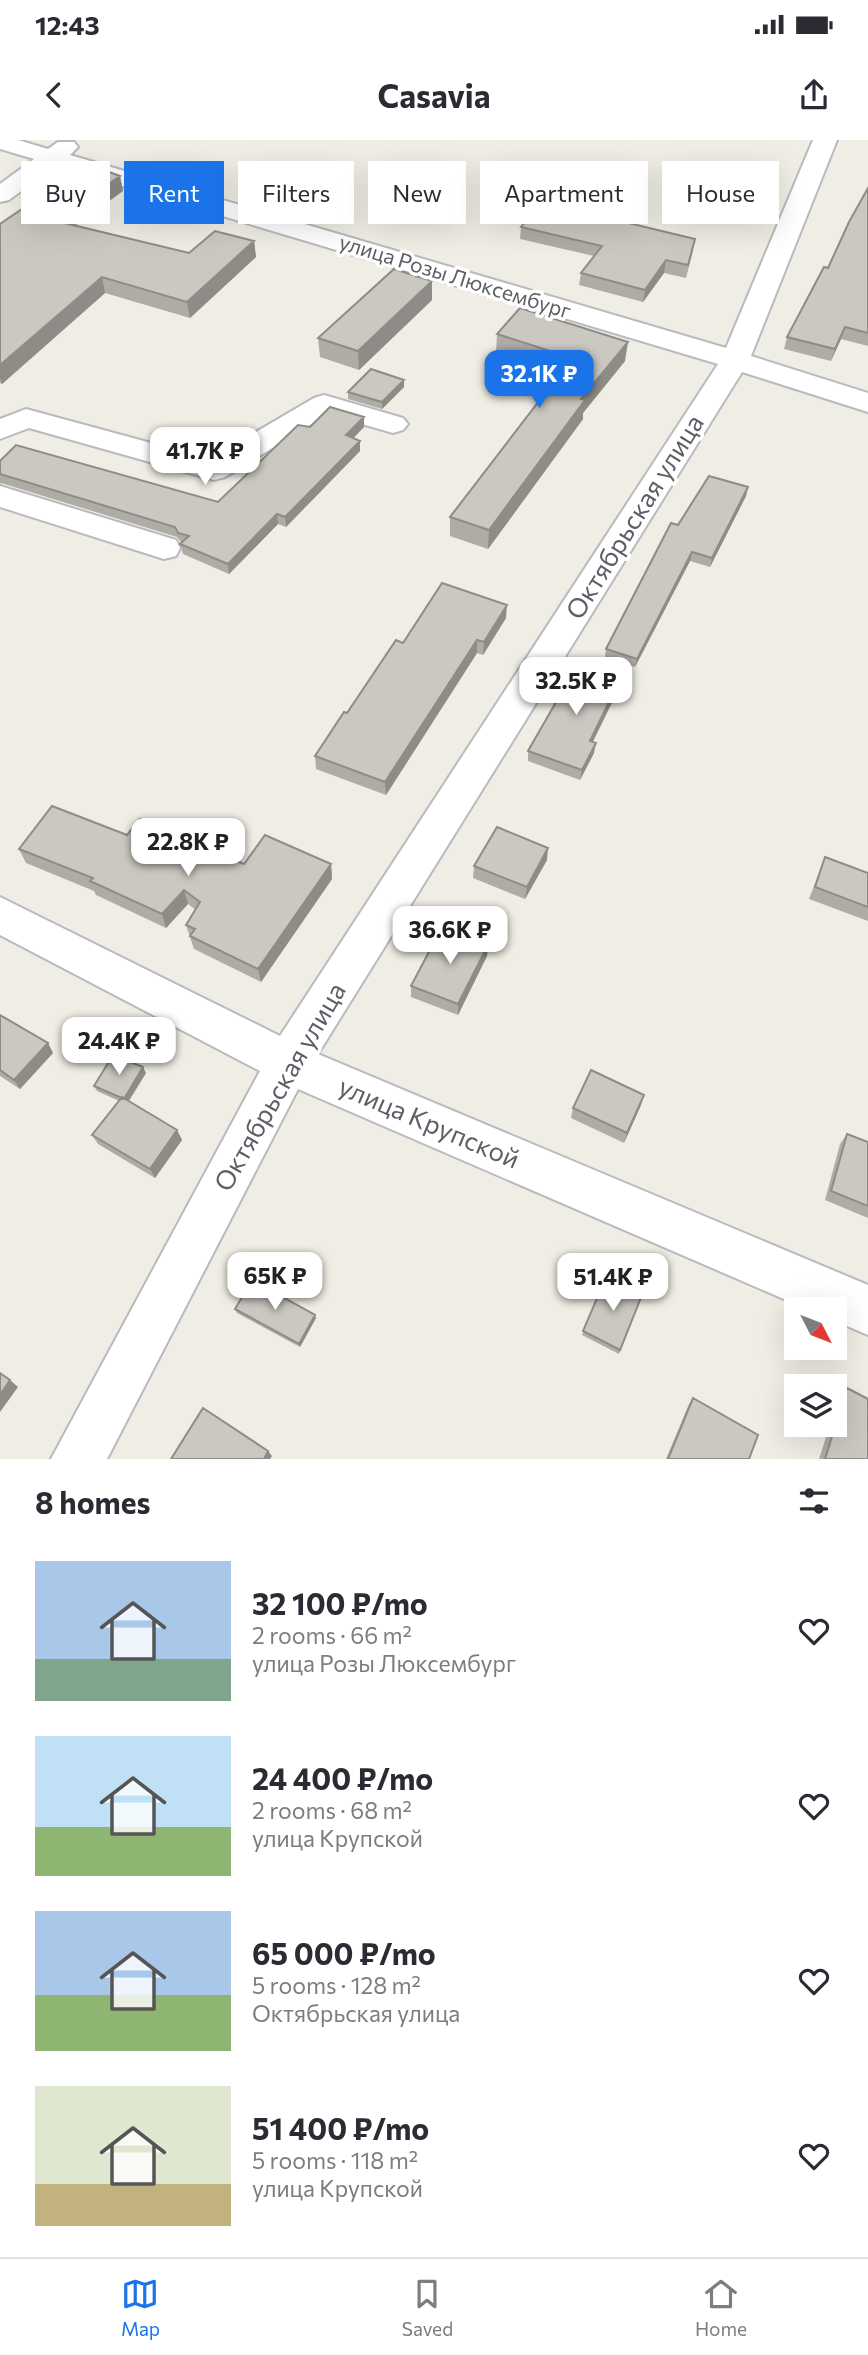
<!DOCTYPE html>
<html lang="en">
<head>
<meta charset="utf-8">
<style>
	:root { --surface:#fff; --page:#f7f7f7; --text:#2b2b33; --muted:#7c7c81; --line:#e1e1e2; --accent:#1a73e8 }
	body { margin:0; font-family:Commissioner,sans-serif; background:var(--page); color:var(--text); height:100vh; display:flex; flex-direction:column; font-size:26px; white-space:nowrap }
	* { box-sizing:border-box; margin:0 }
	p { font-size:23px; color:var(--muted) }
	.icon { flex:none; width:38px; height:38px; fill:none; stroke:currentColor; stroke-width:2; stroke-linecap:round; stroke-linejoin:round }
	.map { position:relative; height:1319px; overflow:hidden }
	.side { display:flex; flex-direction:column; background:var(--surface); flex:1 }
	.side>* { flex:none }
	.guide { position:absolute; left:21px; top:21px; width:826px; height:63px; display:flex; gap:14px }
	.needle { width:46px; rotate:132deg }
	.fabs { position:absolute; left:784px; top:1157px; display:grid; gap:14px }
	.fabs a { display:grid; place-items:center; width:63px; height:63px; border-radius:0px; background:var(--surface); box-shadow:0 7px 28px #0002; font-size:35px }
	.price { position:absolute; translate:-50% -60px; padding:0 16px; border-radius:14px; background:#fff; color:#222; font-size:23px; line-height:46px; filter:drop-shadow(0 2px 4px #0008) }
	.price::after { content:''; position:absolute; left:50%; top:42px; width:21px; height:16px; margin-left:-10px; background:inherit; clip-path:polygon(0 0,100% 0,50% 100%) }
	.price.on { background:var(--accent); color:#fff }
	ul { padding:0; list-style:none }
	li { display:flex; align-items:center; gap:21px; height:175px; padding:0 35px }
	li span { display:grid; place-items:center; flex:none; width:196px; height:140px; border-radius:0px; color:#555 }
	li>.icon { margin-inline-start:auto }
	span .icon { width:84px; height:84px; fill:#fffc; stroke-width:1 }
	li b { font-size:30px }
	h2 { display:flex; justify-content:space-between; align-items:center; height:84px; padding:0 35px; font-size:30px }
	.tag { padding:0 24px; border-radius:0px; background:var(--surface); box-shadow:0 7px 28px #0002; font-size:24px; line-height:63px }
	.tag.on { background:var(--accent); color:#fff }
	.status { display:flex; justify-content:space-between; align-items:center; height:49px; padding:0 35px; background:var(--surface); direction:ltr }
	.status svg { height:19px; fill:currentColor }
	header { display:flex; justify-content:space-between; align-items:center; height:91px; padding:0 35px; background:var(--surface); font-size:32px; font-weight:700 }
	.menu { display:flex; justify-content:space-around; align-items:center; height:98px; border-top:2px solid var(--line); background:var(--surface); font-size:19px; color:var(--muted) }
	.menu a { display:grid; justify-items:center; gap:4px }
	.menu .on { color:var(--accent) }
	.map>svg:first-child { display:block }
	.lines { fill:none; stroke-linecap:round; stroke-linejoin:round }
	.minor-casing { stroke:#b7babf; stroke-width:4 }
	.minor { fill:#fff; fill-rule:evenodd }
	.wall { fill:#afaca6 }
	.shaded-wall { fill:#8e8c87 }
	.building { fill:#cbc8c1; stroke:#8e8c87; stroke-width:2 }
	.labels { text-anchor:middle; stroke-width:7; stroke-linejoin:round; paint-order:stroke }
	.far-street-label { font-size:21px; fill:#5c6066; stroke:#fff }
	.street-label { font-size:26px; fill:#5c6066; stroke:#fff }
</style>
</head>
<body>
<div class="status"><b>12:43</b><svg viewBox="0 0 49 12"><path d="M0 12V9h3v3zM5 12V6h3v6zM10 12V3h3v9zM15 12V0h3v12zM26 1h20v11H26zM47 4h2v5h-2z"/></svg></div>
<header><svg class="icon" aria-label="back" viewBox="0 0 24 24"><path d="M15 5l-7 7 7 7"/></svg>Casavia<svg class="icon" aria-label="share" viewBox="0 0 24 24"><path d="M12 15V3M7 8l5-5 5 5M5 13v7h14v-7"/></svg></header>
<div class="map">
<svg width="868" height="1319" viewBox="0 0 868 1319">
	<rect width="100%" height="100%" fill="#f0ede4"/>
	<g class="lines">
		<defs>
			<path id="minor" d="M0,0h18l30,9 10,-7h16l4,5 -8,8 656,193 87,-208h24l-86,216 117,37v19l-126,-40 -424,682 550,231v50l-33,-14v-12h-28l-509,-220 -191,370h-56l209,-388 -260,-136v-38l280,139 438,-672 -663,-198 -46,34 -9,2v-18l34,-25 -34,-10z
				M324,255l79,23 5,6 -5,6 -10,3 -65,-19 -103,63 -11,3 -185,-52 -29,11v-20l26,-10 184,50 104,-61z
				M0,346l176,54 4,8 -4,8 -12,3 -164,-52z"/>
		</defs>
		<use href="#minor" class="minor-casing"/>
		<use href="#minor" class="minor"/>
	</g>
	<path class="wall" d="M120,36l3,15 -47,34 113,28 65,-12 2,16 -66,61 -85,-25 -103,91 -2,-1v-159z
		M868,48v158l-27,-7 -10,22 -47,-12 3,-12 41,-69z
		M521,87l172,24 -7,27 -22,-5 -21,29 -64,-17 2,-12 13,-17 -74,-17z
		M432,160l-73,70 -39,-13 -2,-19z
		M497,194l128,27 -42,52v6l-95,130 -38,-13v-19l110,-143 -64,-21z
		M404,240v7l-22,22 -34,-10v-7z
		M310,287h54l-10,11 6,13 -74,76 -8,-3 -49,50 -46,-20 -3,-10 2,-1 -5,-6 -176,-54 -1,2v-24l218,41z
		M748,347l-2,9 -36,71 -20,-6 -55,106 -30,-9 1,-9 72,-124z
		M506,478l-23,37 -6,-2 -91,142 -70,-26 -1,-13 88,-113z
		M622,535l-2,11 -27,56 1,11 -14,27 -52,-19v-10z
		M127,695l117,29h87l1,15 -71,103 -67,-33 -8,-24 10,-15 -8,-6 -22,24 -70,-33 -2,-4 -68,-28 -7,-14z
		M825,717l43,16v48l-59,-22z
		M547,720l-22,39 -52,-21 1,-12z
		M488,805l-1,11 -29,59 -47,-18v-11z
		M0,875l48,28 5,10 -33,36 -20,-13z
		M146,933l-18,28 49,29 5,10 -27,38 -57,-34 -6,-9 27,-34 -22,-10 -3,-5z
		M641,965l-17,38 -53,-25 2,-10z
		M847,994l21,8v76l-43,-18 15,-56z
		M606,1137l36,18 -23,59 -37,-19z
		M235,1169l81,9 -16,29 -63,-34z
		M847,1248l21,71h-49l11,-35h5v-15l4,-15z
		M693,1258l56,61h-83l23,-55z"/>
	<path class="shaded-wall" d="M120,36l3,15 -63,45 -4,-15z
		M254,101l2,16 -66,61 -3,-16z
		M666,120l-2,13 -21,29 2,-12z
		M102,137l3,16 -103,91 -2,-6v-13z
		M432,141v19l-73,70 -1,-19z
		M845,187l-4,12 -10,22 4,-12z
		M628,202l-3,19 -42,52v6l-95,130 1,-19 92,-131z
		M404,240v7l-22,22v-7z
		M364,277v10l-18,18v-10z
		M360,301v10l-74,76 -1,-10z
		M748,347l-2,9 -36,71 2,-9z
		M277,374l1,10 -49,50 -1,-10z
		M692,412l-2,9 -55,106 2,-8z
		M507,465l-1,13 -23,37 1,-13z
		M477,500v13l-91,142 -1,-13z
		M622,535l-2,11 -32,65 2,-10z
		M596,603l-2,10 -14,27 2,-10z
		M548,708l-1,12 -22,39 2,-12z
		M331,724l1,15 -71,103 -3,-13z
		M184,750l4,14 -22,24 -4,-14z
		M488,805l-1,11 -29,59v-11z
		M48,903l5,10 -33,36 -6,-9z
		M143,927l3,6 -19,31 -3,-5z
		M644,955l-3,10 -17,38 3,-10z
		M177,990l5,10 -27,38 -5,-9z
		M315,1175l1,3 -16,29 -1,-3z
		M10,1240l8,7 -18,25v-17z
		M268,1311l4,5 -2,3h-6z"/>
	<path class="building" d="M88,24l32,12 -64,45 133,32 26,-22 39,10 -67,61 -85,-25 -102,88v-141z
		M868,48v145l-23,-6 -10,22 -48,-12 37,-70 4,1 21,-46z
		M541,62l154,37 -7,26 -22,-5 -21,30 -64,-17 21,-27 -81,-19z
		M394,129l38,12 -74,70 -40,-13z
		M520,168l108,34 -47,57 4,1 -96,130 -39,-13 122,-159 -75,-24z
		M371,229l33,11 -22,22 -34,-10z
		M330,267l34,10 -18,18 14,6 -75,76 -8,-3 -49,50 -48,-20 9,-8 -11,-3 -3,-6 -175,-53v-13l16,-16 202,57 80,-77 12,2z
		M709,336l39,11 -36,71 -20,-6 -55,107 -31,-10 65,-126 7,2z
		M442,443l65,22 -23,37 -7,-2 -92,142 -70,-26 29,-44 3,1 49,-73 7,3z
		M579,522l43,13 -32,66 6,2 -14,27 -54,-19z
		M52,666l75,29 13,-16 104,45 21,-29 66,29 -73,105 -68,-33 5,-7 -9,-4 14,-23 -16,-12 -22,24 -72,-33 3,-3 -74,-29z
		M497,687l51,21 -21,39 -53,-21z
		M825,717l43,16v34l-53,-20z
		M442,787l46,18 -30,59 -47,-18z
		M0,875l48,28 -34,37 -14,-10z
		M113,915l30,12 -19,32 -30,-13z
		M591,930l53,25 -17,38 -54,-25z
		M122,957l55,33 -27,39 -58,-34z
		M847,994l21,8v64l-37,-15z
		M606,1137l36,18 -22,55 -37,-19z
		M252,1140l63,35 -16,29 -64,-35z
		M0,1233l10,7 -10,15z
		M847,1248l21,11v60h-43z
		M693,1258l65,37 -9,24h-81z
		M203,1268l65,43 -4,8h-93z"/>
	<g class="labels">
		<g class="far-street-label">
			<text transform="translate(455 137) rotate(17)" y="7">улица Розы Люксембург</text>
		</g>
		<g class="street-label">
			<text transform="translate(635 377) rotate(-58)" y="9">Октябрьская улица</text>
			<text transform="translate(280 947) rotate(-60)" y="9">Октябрьская улица</text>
			<text transform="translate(429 983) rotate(23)" y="9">улица Крупской</text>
		</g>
	</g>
</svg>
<div class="fabs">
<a><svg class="needle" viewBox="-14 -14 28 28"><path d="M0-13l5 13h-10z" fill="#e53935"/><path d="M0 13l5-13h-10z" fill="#7c7c81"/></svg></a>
<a><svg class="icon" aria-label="layers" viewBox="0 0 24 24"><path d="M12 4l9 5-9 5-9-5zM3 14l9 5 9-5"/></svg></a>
</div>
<b class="price on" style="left:539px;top:270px">32.1K ₽</b>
<b class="price" style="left:205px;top:347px">41.7K ₽</b>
<b class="price" style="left:576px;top:577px">32.5K ₽</b>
<b class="price" style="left:188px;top:738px">22.8K ₽</b>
<b class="price" style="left:450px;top:826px">36.6K ₽</b>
<b class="price" style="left:119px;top:937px">24.4K ₽</b>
<b class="price" style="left:275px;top:1172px">65K ₽</b>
<b class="price" style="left:613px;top:1173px">51.4K ₽</b>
<div class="guide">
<a class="tag">Buy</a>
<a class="tag on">Rent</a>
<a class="tag">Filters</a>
<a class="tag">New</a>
<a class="tag">Apartment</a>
<a class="tag">House</a>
</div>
</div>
<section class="side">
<h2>8 homes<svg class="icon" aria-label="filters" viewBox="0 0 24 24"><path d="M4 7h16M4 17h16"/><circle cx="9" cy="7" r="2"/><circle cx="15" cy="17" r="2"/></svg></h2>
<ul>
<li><span style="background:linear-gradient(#a9c7e8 70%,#7fa58c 0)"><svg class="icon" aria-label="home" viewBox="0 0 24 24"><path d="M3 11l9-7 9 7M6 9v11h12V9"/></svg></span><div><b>32 100 ₽/mo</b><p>2 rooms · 66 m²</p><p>улица Розы Люксембург</p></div><svg class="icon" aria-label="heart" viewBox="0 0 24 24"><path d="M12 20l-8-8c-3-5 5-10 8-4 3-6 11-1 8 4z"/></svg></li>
<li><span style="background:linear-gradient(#bfe0f5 65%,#8fb573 0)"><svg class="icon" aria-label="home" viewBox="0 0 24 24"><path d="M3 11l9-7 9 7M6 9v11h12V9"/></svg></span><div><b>24 400 ₽/mo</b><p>2 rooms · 68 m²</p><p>улица Крупской</p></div><svg class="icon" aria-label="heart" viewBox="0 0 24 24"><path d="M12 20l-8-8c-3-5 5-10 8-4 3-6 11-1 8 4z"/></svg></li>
<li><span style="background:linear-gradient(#a9c7e8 60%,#8fb573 0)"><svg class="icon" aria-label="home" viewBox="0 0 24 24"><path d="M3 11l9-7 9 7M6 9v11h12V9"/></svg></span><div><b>65 000 ₽/mo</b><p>5 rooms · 128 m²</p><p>Октябрьская улица</p></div><svg class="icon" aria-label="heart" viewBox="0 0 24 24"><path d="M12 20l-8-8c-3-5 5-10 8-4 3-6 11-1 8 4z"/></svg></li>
<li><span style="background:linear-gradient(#dfe7d0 70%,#c2b280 0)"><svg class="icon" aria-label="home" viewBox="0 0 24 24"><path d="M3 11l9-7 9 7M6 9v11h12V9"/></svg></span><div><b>51 400 ₽/mo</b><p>5 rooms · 118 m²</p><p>улица Крупской</p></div><svg class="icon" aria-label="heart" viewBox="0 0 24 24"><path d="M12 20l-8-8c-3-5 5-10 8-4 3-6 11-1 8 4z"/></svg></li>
</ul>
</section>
<nav class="menu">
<a class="on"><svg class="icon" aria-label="map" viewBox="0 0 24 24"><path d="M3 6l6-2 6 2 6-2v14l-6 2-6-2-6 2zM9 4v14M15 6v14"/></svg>Map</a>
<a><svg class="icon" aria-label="saved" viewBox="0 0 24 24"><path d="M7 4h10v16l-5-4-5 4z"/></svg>Saved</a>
<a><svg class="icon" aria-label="home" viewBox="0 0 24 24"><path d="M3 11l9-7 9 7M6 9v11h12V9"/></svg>Home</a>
</nav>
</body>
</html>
